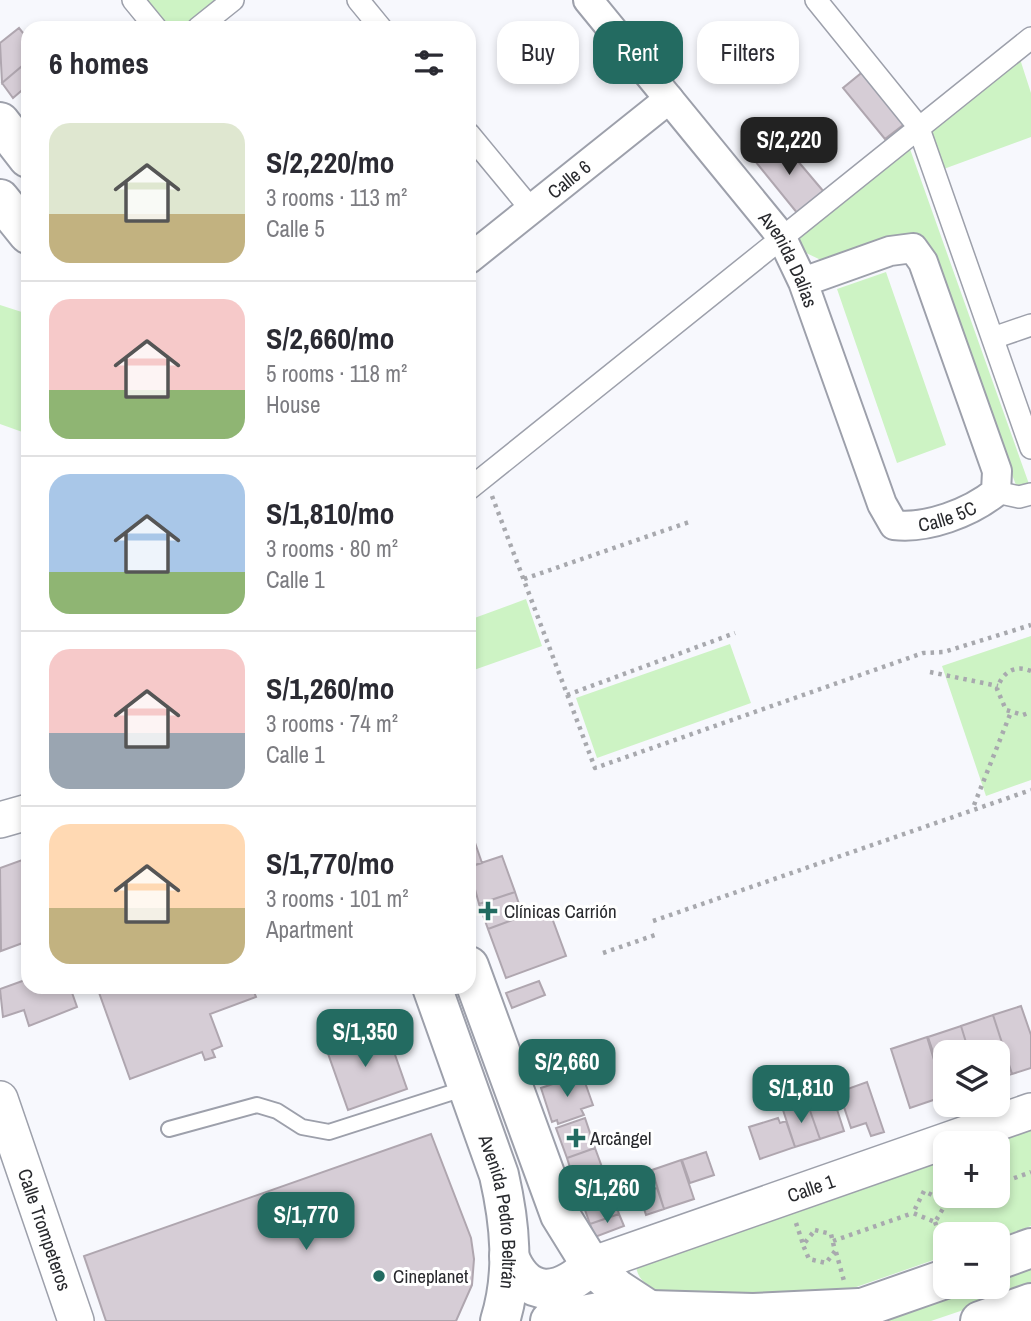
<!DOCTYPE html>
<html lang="en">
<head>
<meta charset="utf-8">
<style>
	:root { --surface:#fff; --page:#f7f7f7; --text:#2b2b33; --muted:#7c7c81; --line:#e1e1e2; --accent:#236b61 }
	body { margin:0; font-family:"Archivo Narrow",sans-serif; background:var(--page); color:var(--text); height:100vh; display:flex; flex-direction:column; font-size:26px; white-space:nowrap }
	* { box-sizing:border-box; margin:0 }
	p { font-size:23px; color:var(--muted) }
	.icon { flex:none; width:38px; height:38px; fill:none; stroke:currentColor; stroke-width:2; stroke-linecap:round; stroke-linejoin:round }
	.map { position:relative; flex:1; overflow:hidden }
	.side { position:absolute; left:21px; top:21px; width:455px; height:973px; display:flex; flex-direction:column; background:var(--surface); border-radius:21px; box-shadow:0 4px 10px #0003 }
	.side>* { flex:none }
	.guide { position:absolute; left:497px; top:21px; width:429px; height:63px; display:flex; gap:14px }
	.buttons { position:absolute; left:933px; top:1040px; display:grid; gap:14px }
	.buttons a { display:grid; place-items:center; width:77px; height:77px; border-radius:14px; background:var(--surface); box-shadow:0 4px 10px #0003; font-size:35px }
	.price { position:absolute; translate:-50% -60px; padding:0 16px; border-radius:14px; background:var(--accent); color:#fff; font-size:23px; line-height:46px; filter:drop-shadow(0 2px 4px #0008) }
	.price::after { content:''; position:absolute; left:50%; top:42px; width:21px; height:16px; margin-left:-10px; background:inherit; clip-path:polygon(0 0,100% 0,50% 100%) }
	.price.active { background:#222; color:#fff }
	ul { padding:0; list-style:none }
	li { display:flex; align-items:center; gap:21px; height:175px; padding:0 28px }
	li+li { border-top:2px solid var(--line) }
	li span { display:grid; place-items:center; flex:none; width:196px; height:140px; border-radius:21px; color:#555 }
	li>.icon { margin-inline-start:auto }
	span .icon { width:84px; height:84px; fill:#fffc; stroke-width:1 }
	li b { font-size:30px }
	h2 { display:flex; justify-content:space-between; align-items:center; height:84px; padding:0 28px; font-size:30px }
	.chip { padding:0 24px; border-radius:21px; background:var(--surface); box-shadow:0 4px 10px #0003; font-size:24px; line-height:63px }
	.chip.active { background:var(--accent); color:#fff }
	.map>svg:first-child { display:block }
	.green { fill:#cdf3c4 }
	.building { fill:#d6cdd6; stroke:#afa6af; stroke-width:2 }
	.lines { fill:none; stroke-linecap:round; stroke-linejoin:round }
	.service-casing { stroke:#9da0ab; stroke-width:18 }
	.pedestrian-casing { stroke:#9da0ab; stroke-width:24 }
	.minor-casing { stroke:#9da0ab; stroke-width:32 }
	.tertiary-casing { stroke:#9da0ab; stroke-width:38 }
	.secondary-casing { stroke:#9da0ab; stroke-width:42 }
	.trunk-casing { stroke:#9da0ab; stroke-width:42 }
	.path { stroke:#a8a9ae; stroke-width:4.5; stroke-dasharray:3.5 5; stroke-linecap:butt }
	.service { stroke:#fff; stroke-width:14 }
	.pedestrian { stroke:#fff; stroke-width:21 }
	.minor { stroke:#fff; stroke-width:28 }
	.tertiary { stroke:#fff; stroke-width:35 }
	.secondary { stroke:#fff; stroke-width:38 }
	.trunk { stroke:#fff; stroke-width:38 }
	.poi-dot { fill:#236b61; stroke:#fff; stroke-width:2.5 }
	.labels { text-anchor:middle; stroke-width:6; stroke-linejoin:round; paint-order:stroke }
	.street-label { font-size:19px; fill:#28292d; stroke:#fff }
	.poi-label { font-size:19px; fill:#28292d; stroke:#fff; text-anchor:start }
</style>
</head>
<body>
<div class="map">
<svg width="1031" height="1321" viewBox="0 0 1031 1321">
	<rect width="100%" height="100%" fill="#f7f8fd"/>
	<path class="green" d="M145,0h75l-34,28h-18z
		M1020,59l11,34v44l-90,33 -14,-40z
		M910,149l119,335 -12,4 -91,-249 -7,-3 -96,25 -21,-10 -7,-12z
		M886,272l60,173 -49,18 -60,-174z
		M0,305l28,9v120l-28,-10z
		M526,599l16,47 -71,25 -2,-51z
		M1031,636v144l-45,16 -44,-130z
		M730,644l21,59 -154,55 -21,-60z
		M1031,1125v101l-33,12v-4h-53v22l-126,44 -160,-7c-13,-9 -23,-14 -23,-30l309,-108v40h53v-52h-19z
		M1031,1263v24l-100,34h-64l99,-35h32v-11z"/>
	<path class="building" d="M19,28l9,11v22l-26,22 -2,-40z
		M28,61v24l-15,13 -11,-15z
		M865,70l42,52 -22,17 -42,-51z
		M780,140l44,52 -26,22 -43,-53z
		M472,834l10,29 -13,4v-32z
		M502,856l13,36 -36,12 -10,-37z
		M25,859l3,10v72l-27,10 -1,-83z
		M515,892l8,24 -35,13 -9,-25z
		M548,907l18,49 -60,22 -18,-49z
		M28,979v8h42l7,20 -48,19 -5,-16 -21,7 -3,-28z
		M539,981l6,14 -33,13 -6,-15z
		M97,987h155l4,10 -46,17 12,32 -10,4 3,7 -10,3 -3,-8 -72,27z
		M1021,1006l10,29v33l-19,6 -19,-59z
		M993,1015l19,59 -14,5v-27h-29l-8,-26z
		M961,1026l8,26h-24v36l-17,-51z
		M372,1028l9,25 12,-4 14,40 -59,21 -23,-65z
		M927,1037l18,59 -35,12 -19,-59z
		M582,1074l11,31 -12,4 3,6 -26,9 -1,-4 -5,2 -11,-34z
		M867,1082l17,50 -13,4 -5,-13 -15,5 -12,-36z
		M832,1094l12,37 -24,8 -13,-37z
		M807,1102l13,37 -25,8 -12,-37z
		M585,1118l10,30 -28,10 -11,-30z
		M778,1118l2,5 6,-2 9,26 -35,12 -11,-32z
		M431,1134l40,104 3,21 -2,26 -16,36h-350l-22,-65z
		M595,1148l8,22 -29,10 -7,-22z
		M706,1152l8,23 -24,8 -8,-23z
		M681,1160l13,39 -30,10 -12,-39z
		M603,1170l5,13 -29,10 -5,-13z
		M608,1183l11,31 -29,10 -11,-31z
		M657,1188l7,21 -18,6 -7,-22z
		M619,1214l5,12 -29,11 -5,-13z"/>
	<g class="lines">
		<defs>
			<path id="service" d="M169,1129l88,-24 20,6 25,16 27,5 137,-44"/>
			<path id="pedestrian" d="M133,0l23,28
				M358,0l23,28
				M816,0l102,126 113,322
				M198,28l35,-28
				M469,134l62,75
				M993,338l38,-13
				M469,489l562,-451
				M996,492l23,5 12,-3"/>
			<g id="minor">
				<path id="s1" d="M588,0l193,236 22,46 79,222 12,21c33,4 76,-12 102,-33l1,-21 -74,-209 -10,-14 -23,3 -87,31"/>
				<path id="s2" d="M469,259l200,-160"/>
			</g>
			<g id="tertiary">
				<path d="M0,820l28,-8"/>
				<path id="s3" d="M0,1099l76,222"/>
				<path id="s4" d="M591,1265l440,-154"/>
			</g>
			<g id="secondary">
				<path d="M0,122l28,36"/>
				<path d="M0,199l28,35"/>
				<path d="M469,966l91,249 31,50 26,24 32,21"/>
				<path id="s5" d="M432,987l67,188c11,48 16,98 1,146"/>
				<path d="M509,1256c18,45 52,39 82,9"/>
				<path d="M550,1321l66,-12 137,4 106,-5"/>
			</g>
			<path id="trunk" d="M998,1260l33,-12
				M649,1310l13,11
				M825,1321l120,-42
				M980,1321l51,-18"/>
		</defs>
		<use href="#service" class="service-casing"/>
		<use href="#pedestrian" class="pedestrian-casing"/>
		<use href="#minor" class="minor-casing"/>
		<use href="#tertiary" class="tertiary-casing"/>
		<use href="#secondary" class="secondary-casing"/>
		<use href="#trunk" class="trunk-casing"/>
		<path class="path" d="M492,496l103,272 328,-115 21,-1 87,-27
			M524,579l168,-58
			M1031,671c-17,-7 -29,2 -34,18l9,21 17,5 8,-3
			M930,672l68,14
			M567,695l168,-62
			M974,805l37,-93
			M653,921l378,-131
			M603,953l55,-19
			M998,1184l33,-12
			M947,1202l-23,-11 -11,22 22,9 12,-20 18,-7
			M935,1222l10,26
			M796,1223l7,21
			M815,1230l16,4 4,17 -9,12 -17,-4 -6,-14z
			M833,1241l80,-28
			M836,1252l8,29"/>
		<use href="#service" class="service"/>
		<use href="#pedestrian" class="pedestrian"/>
		<use href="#minor" class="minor"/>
		<use href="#tertiary" class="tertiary"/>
		<use href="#secondary" class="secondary"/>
		<use href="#trunk" class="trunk"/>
	</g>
	<g class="poi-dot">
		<path d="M484.5 900.5h7v7h7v7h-7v7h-7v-7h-7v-7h7z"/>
		<path d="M572.5 1127.5h7v7h7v7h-7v7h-7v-7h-7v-7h7z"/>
		<circle cx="379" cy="1276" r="7"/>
	</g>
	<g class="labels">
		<g class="street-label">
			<text dy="7" stroke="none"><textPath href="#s2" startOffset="128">Calle 6</textPath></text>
			<text dy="7" stroke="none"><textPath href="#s1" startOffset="329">Avenida Dalias</textPath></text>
			<text dy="7" stroke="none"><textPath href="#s1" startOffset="670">Calle 5C</textPath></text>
			<text dy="7" stroke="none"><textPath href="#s4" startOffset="233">Calle 1</textPath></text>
			<text dy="7" stroke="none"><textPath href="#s5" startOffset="236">Avenida Pedro Beltrán</textPath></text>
			<text dy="7" stroke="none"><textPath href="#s3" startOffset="138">Calle Trompeteros</textPath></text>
		</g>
		<g class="poi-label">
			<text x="504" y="918">Clínicas Carrión</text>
			<text x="590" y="1145">Arcångel</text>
			<text x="393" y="1283">Cineplanet</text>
		</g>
	</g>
</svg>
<div class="buttons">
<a><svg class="icon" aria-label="layers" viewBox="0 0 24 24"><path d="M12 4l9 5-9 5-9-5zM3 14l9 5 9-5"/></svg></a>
<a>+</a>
<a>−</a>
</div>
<b class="price active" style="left:789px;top:177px">S/2,220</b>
<b class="price" style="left:365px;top:1069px">S/1,350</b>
<b class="price" style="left:567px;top:1099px">S/2,660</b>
<b class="price" style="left:801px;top:1125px">S/1,810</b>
<b class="price" style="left:607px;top:1225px">S/1,260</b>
<b class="price" style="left:306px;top:1252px">S/1,770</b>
<div class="guide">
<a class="chip">Buy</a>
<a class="chip active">Rent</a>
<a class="chip">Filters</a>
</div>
<section class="side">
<h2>6 homes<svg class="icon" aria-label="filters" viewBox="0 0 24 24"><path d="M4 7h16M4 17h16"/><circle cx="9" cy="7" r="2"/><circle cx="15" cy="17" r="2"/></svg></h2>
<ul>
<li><span style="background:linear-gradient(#dfe7d0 65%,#c2b280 0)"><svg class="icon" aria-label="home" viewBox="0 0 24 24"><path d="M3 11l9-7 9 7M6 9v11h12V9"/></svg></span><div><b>S/2,220/mo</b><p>3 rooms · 113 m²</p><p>Calle 5</p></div></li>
<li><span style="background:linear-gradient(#f6c9c9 65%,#8fb573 0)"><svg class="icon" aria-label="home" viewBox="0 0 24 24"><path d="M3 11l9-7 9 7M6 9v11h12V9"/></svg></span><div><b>S/2,660/mo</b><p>5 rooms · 118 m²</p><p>House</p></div></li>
<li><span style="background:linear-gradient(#a9c7e8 70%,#8fb573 0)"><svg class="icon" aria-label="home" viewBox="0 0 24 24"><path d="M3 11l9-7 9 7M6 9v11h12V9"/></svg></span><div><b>S/1,810/mo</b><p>3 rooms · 80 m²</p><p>Calle 1</p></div></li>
<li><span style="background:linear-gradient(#f6c9c9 60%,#9aa5b1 0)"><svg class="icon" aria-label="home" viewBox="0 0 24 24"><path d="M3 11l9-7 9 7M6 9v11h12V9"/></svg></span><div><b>S/1,260/mo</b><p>3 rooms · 74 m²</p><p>Calle 1</p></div></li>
<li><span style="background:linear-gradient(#ffd9b3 60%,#c2b280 0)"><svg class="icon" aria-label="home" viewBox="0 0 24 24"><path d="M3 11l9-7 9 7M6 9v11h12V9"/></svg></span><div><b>S/1,770/mo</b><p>3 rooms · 101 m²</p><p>Apartment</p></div></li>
</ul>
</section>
</div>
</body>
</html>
